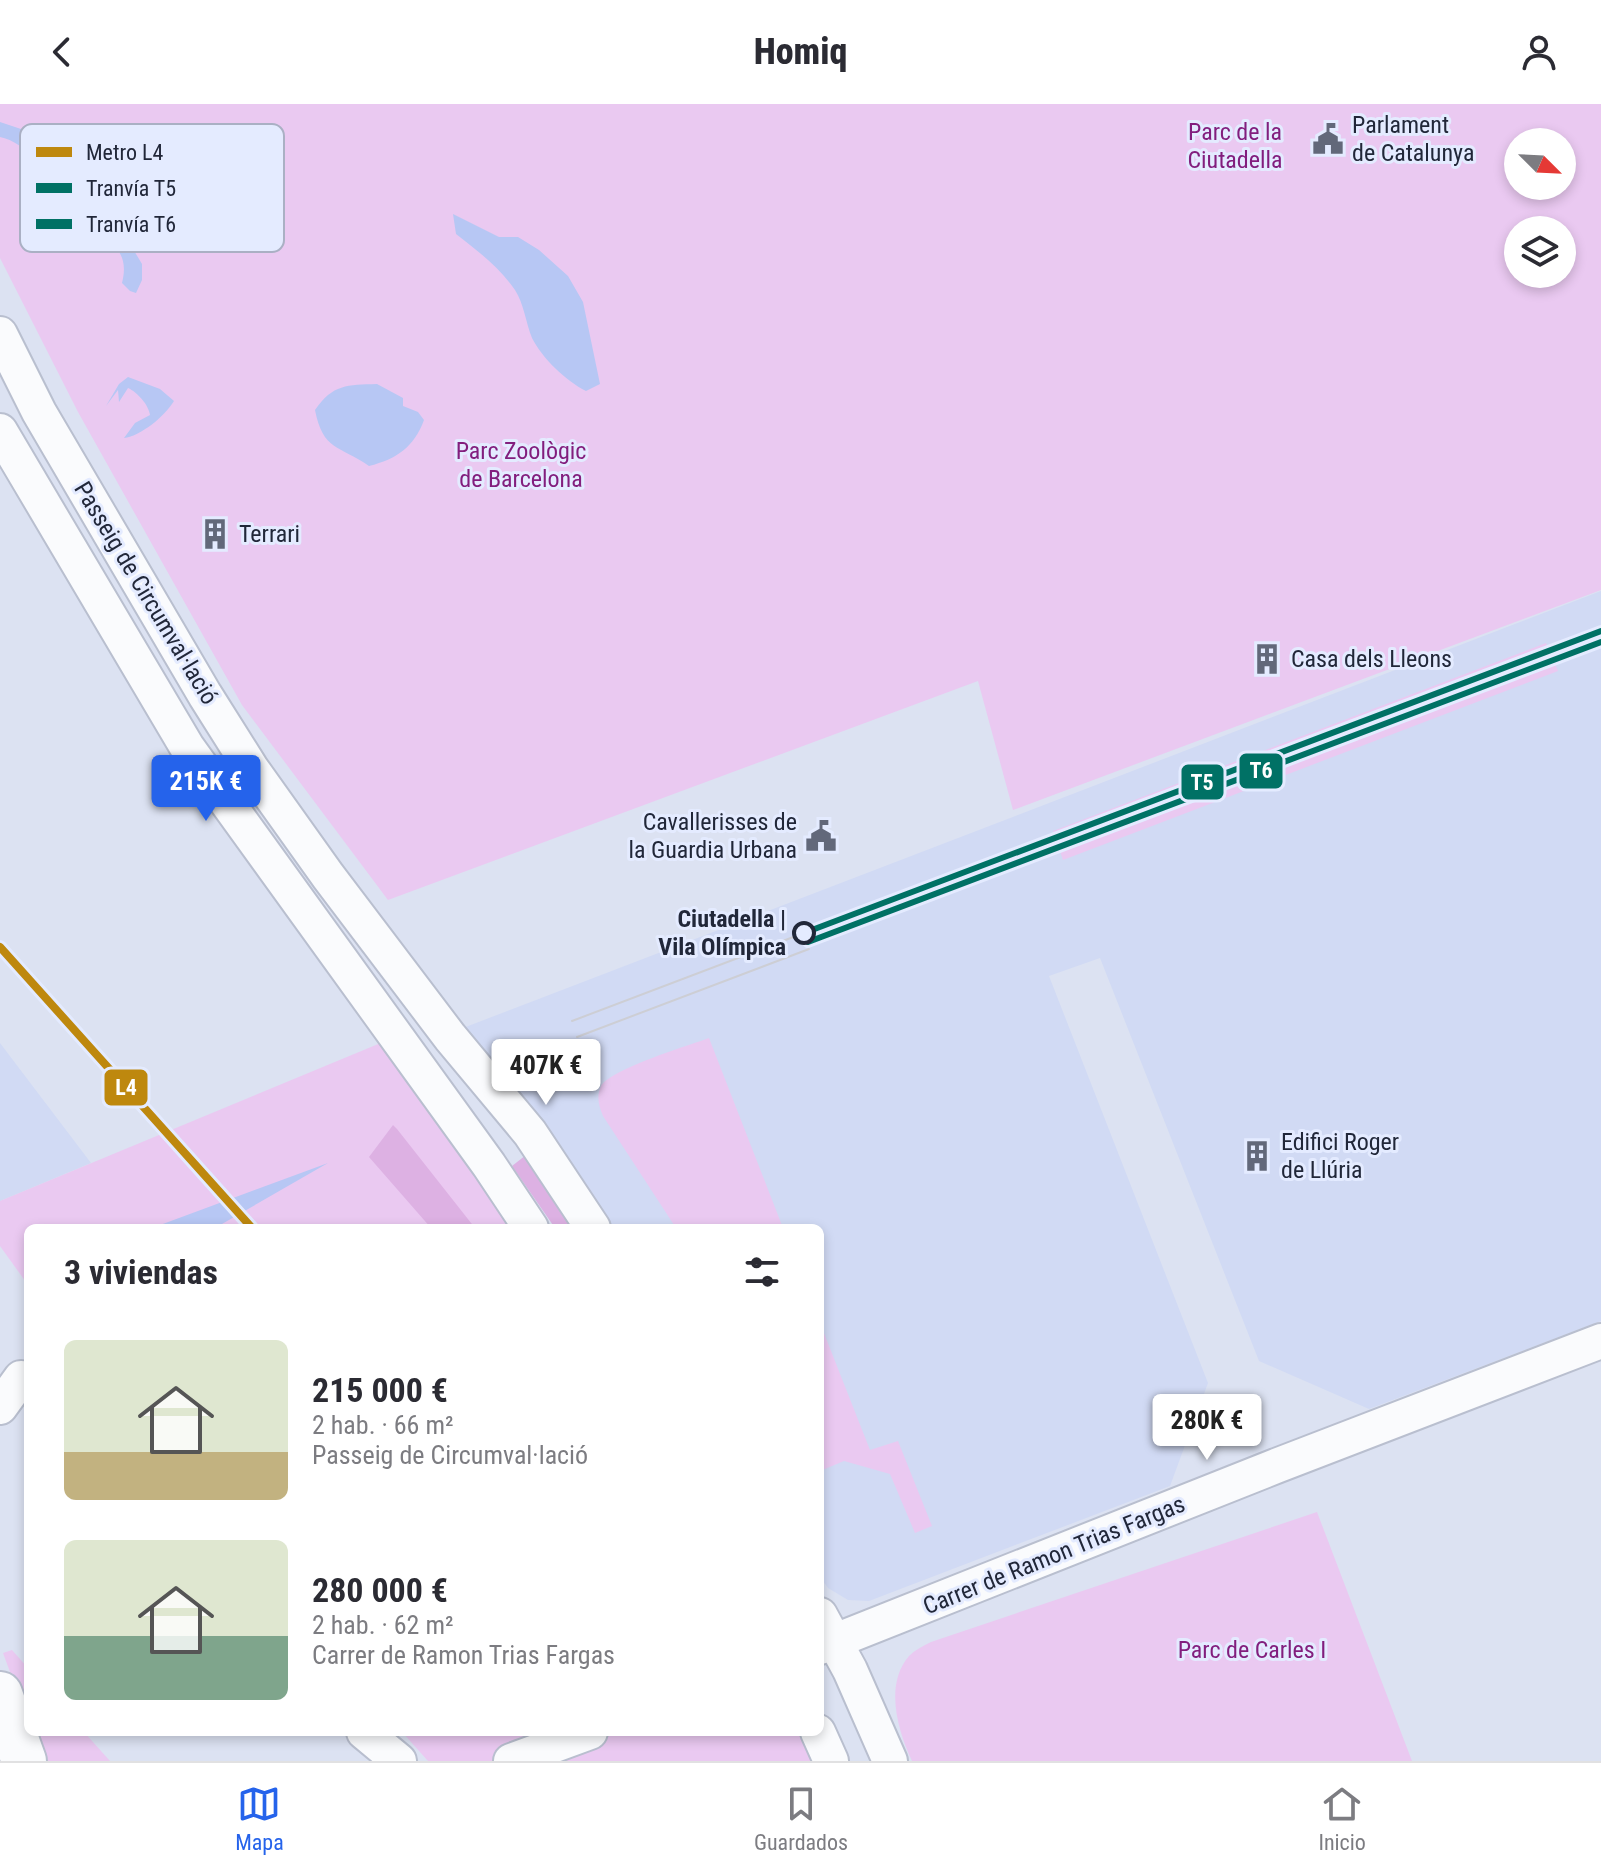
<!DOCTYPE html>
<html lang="es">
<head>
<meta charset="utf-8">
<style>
	:root { --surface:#fff; --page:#f7f7f7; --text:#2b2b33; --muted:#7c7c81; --line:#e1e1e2; --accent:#2563eb }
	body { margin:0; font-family:"Roboto Condensed",sans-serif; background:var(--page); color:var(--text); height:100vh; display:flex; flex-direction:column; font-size:30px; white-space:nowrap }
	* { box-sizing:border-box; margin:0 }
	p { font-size:26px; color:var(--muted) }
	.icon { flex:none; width:44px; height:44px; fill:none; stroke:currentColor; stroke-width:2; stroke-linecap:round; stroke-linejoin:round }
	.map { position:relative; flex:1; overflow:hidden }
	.panel { position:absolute; left:24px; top:1120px; width:800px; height:512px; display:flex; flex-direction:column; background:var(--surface); border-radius:12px; box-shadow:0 4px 12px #0003 }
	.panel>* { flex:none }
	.needle { width:52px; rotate:114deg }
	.buttons { position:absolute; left:1504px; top:24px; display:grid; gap:16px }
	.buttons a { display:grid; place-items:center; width:72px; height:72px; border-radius:50%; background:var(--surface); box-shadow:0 4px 12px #0003; font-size:40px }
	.price { position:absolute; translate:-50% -68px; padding:0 18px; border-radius:8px; background:#fff; color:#222; font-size:26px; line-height:52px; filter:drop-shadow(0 2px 4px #0008) }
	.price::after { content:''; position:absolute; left:50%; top:48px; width:24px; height:18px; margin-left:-12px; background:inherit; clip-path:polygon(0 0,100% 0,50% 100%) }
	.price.selected { background:var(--accent); color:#fff }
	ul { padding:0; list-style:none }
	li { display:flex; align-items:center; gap:24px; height:200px; padding:0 40px }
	li span { display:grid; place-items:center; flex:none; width:224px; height:160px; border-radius:12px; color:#555 }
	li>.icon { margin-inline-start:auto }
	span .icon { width:96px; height:96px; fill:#fffc; stroke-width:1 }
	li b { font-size:34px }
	h2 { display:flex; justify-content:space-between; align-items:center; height:96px; padding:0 40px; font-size:34px }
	header { display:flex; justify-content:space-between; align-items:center; height:104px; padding:0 40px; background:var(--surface); font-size:36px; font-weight:800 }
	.dock { display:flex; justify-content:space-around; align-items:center; height:112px; border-top:2px solid var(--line); background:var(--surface); font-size:22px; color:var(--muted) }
	.dock a { display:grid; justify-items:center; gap:4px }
	.dock .selected { color:var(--accent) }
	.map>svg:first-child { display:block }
	.built { fill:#d1daf4 }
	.green { fill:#eac9f1; fill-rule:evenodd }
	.forest { fill:#ddb1e3 }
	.water { fill:#b7c7f4 }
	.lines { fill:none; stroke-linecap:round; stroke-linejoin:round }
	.minor-casing { stroke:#b9bfcf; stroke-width:38 }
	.major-casing { stroke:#b9bfcf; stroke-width:48 }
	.minor { stroke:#fafbfd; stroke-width:34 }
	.major { stroke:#fafbfd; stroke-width:44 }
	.tram { stroke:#cdced4; stroke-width:2 }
	.tram-1-casing { stroke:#e4ebff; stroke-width:12 }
	.tram-2-casing { stroke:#e4ebff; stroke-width:12 }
	.tram-1 { stroke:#007165; stroke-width:6 }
	.tram-2 { stroke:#007165; stroke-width:6 }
	.metro-1-casing { stroke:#e4ebff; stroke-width:14 }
	.metro-1 { stroke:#be880e; stroke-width:8 }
	.stop-dot { fill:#e4ebff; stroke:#212739; stroke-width:4 }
	.labels { text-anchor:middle; stroke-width:6; stroke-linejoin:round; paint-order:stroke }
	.poi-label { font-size:24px; fill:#212739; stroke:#e4ebff; text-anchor:start }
	.park-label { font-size:24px; fill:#821e7e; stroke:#e4ebff }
	.street-label { font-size:24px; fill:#212739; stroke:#e4ebff }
	.stop-label { font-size:24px; font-weight:bold; fill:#212739; stroke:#e4ebff; text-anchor:end }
	.key { fill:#e4ebff; stroke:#aab0c4; stroke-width:2 }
	.key-label { font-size:22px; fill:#212739 }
	.line-badge { stroke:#e4ebff; stroke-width:3 }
	.badge-label { font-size:22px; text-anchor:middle; font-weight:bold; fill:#fff }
</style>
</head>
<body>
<header><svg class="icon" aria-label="back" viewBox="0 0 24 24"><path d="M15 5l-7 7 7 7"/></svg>Homiq<svg class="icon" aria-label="person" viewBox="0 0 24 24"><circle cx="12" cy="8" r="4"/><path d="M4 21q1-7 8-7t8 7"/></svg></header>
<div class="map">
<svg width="1601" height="1657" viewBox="0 0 1601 1657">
	<rect width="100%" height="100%" fill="#dce2f2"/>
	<path class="built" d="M1601,487v730l-232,88 -110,-48 -159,-403 -51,18 159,407 -38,103 -301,115 -21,-1 -20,-12 -8,-11v-349h-210l-57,-85 -90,-115z
		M0,939l91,120 -91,38z"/>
	<path class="green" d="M0,0h1601v486l-588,220 -35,-129 -590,219 -146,-195 -164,-293 -78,-154zM1518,38h44v44h-44zM1518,126h44v44h-44z
		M1546,539l12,28 -495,189 -10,-29z
		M412,926l125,198h-509v57l-28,-39v-45z
		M709,934l74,190h-107l-73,-112c-4,-10 -7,-19 -2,-30 10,-17 86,-40 108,-48z
		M820,1219l50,127 28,-9 34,85 -17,7 -25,-59 -46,-13 -24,10z
		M1317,1408l95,249h-500c-14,-30 -28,-76 -3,-105 6,-6 14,-10 22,-14z
		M12,1546l16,18v53l-25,-68z
		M32,1628h52l26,29h-67z
		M402,1628h416l13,29h-403z"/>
	<path class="forest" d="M393,1021l4,4 78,99h-44l-62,-71z
		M526,1051l51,73h-22l-43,-62z"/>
	<path class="water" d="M0,18l21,7 14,12 12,19 83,84 12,20v16l-6,13 -6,-2 -8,-8c7,-28 -6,-37 -26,-54l-11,1 -7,10c-1,-11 0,-27 -5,-37 -10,-22 -49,-62 -73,-66z
		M453,110l46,23h19l21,13 29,26 15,26 17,82 -14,7c-20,-10 -44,-33 -54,-53 -6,-15 -8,-34 -17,-48 -16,-23 -37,-39 -59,-56z
		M128,273l32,12 14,12c-9,15 -33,35 -50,37l11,-15 15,-8c-1,-10 -13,-23 -22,-27l-9,14 -1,-12 -12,16 13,-22z
		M377,280l26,14v8l15,6 6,8c-10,27 -27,39 -55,46 -30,-21 -46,-15 -54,-56 18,-26 32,-25 62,-26z
		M328,1059l-113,65h-63z"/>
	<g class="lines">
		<defs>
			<path id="minor" d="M0,230l39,78 166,283 46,73 77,108 122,161 80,96 63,95
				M0,327l187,316 302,418 42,63
				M0,1303l21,-29 7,3
				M820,1511l30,55 40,91
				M820,1543l456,-181 325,-125
				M364,1628l35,29
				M818,1628l13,29
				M511,1657l79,-29"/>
			<path id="major" d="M0,1590l24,67"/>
		</defs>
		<use href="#minor" class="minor-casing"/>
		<use href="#major" class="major-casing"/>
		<use href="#minor" class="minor"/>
		<use href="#major" class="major"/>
		<path class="tram" d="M572,917l232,-88
			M577,933l232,-88"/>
		<defs>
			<path id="tram-1" d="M804,829l797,-302"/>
			<path id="tram-2" d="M808,838l793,-300"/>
		</defs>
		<use href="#tram-1" class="tram-1-casing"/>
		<use href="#tram-2" class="tram-2-casing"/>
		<use href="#tram-1" class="tram-1"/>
		<use href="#tram-2" class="tram-2"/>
		<defs>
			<path id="metro-1" d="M0,843l252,281"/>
		</defs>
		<use href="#metro-1" class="metro-1-casing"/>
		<use href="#metro-1" class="metro-1"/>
	</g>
	<defs>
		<symbol id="civic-bare" viewBox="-9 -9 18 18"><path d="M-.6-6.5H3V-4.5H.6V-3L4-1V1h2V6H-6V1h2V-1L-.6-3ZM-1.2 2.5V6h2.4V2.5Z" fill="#62687a" stroke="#e4ebff" stroke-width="2.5" paint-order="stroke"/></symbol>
		<symbol id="building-bare" viewBox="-9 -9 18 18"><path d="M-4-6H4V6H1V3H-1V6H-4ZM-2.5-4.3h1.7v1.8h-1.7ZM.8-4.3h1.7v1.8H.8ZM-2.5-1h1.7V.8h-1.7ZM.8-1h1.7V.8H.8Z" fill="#62687a" stroke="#e4ebff" stroke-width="2.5" paint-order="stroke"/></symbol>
	</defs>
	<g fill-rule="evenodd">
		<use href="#civic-bare" x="1306" y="13" width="44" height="44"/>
		<use href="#building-bare" x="193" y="408" width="44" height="44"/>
		<use href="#building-bare" x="1245" y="533" width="44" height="44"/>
		<use href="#civic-bare" x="799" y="710" width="44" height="44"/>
		<use href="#building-bare" x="1235" y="1030" width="44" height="44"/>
	</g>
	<circle class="stop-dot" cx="804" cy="829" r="10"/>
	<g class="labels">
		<g class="poi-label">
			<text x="1352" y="29">Parlament<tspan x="1352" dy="28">de Catalunya</tspan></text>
			<text x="239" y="438">Terrari</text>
			<text x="1291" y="563">Casa dels Lleons</text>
			<text x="797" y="726" text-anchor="end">Cavallerisses de<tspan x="797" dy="28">la Guardia Urbana</tspan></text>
			<text x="1281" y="1046">Edifici Roger<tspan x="1281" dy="28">de Llúria</tspan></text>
		</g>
		<g class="park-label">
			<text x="1235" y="36">Parc de la<tspan x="1235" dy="28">Ciutadella</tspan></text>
			<text x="521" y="355">Parc Zoològic<tspan x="521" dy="28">de Barcelona</tspan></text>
			<text x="1252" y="1554">Parc de Carles I</text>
		</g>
		<g class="street-label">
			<text transform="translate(146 489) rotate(59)" y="8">Passeig de Circumval·lació</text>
			<text transform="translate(1054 1451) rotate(-22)" y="8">Carrer de Ramon Trias Fargas</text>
		</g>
		<g class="stop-label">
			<text x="786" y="823">Ciutadella |<tspan x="786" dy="28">Vila Olímpica</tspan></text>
		</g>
	</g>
	<rect x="20" y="20" width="264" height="128" rx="12" class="key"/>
	<rect x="36" y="43" width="36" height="10" fill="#be880e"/>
	<rect x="36" y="79" width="36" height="10" fill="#007165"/>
	<rect x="36" y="115" width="36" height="10" fill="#007165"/>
	<g class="key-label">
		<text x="86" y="56">Metro L4</text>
		<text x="86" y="92">Tranvía T5</text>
		<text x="86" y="128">Tranvía T6</text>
	</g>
	<g class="line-badge">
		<rect x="1238" y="648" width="46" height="38" rx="8" fill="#007165"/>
		<rect x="1180" y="659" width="45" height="38" rx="8" fill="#007165"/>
		<rect x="103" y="964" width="46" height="39" rx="8" fill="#be880e"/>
	</g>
	<g class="badge-label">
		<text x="1261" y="674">T6</text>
		<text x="1202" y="686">T5</text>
		<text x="126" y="991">L4</text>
	</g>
</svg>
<div class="buttons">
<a><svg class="needle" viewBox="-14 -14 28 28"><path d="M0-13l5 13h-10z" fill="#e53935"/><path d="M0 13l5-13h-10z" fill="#7c7c81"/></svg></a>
<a><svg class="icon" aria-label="layers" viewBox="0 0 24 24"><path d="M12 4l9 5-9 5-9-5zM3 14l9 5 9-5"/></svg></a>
</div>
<b class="price selected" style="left:206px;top:719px">215K €</b>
<b class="price" style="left:546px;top:1003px">407K €</b>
<b class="price" style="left:1207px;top:1358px">280K €</b>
<section class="panel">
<h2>3 viviendas<svg class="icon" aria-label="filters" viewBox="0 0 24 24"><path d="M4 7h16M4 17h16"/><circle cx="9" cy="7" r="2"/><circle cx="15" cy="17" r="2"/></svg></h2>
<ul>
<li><span style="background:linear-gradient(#dfe7d0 70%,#c2b280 0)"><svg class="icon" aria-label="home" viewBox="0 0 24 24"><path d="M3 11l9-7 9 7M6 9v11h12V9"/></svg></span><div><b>215 000 €</b><p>2 hab. · 66 m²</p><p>Passeig de Circumval·lació</p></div></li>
<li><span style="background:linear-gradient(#dfe7d0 60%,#7fa58c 0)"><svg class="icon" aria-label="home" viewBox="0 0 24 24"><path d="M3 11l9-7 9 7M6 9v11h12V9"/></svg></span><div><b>280 000 €</b><p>2 hab. · 62 m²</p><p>Carrer de Ramon Trias Fargas</p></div></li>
</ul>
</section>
</div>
<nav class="dock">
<a class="selected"><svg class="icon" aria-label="map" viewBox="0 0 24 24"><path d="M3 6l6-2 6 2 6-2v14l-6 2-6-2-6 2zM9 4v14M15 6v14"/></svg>Mapa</a>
<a><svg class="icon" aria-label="saved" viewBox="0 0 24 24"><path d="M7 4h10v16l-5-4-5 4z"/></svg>Guardados</a>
<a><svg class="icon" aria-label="home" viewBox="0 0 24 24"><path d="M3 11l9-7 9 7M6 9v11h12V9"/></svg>Inicio</a>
</nav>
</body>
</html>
